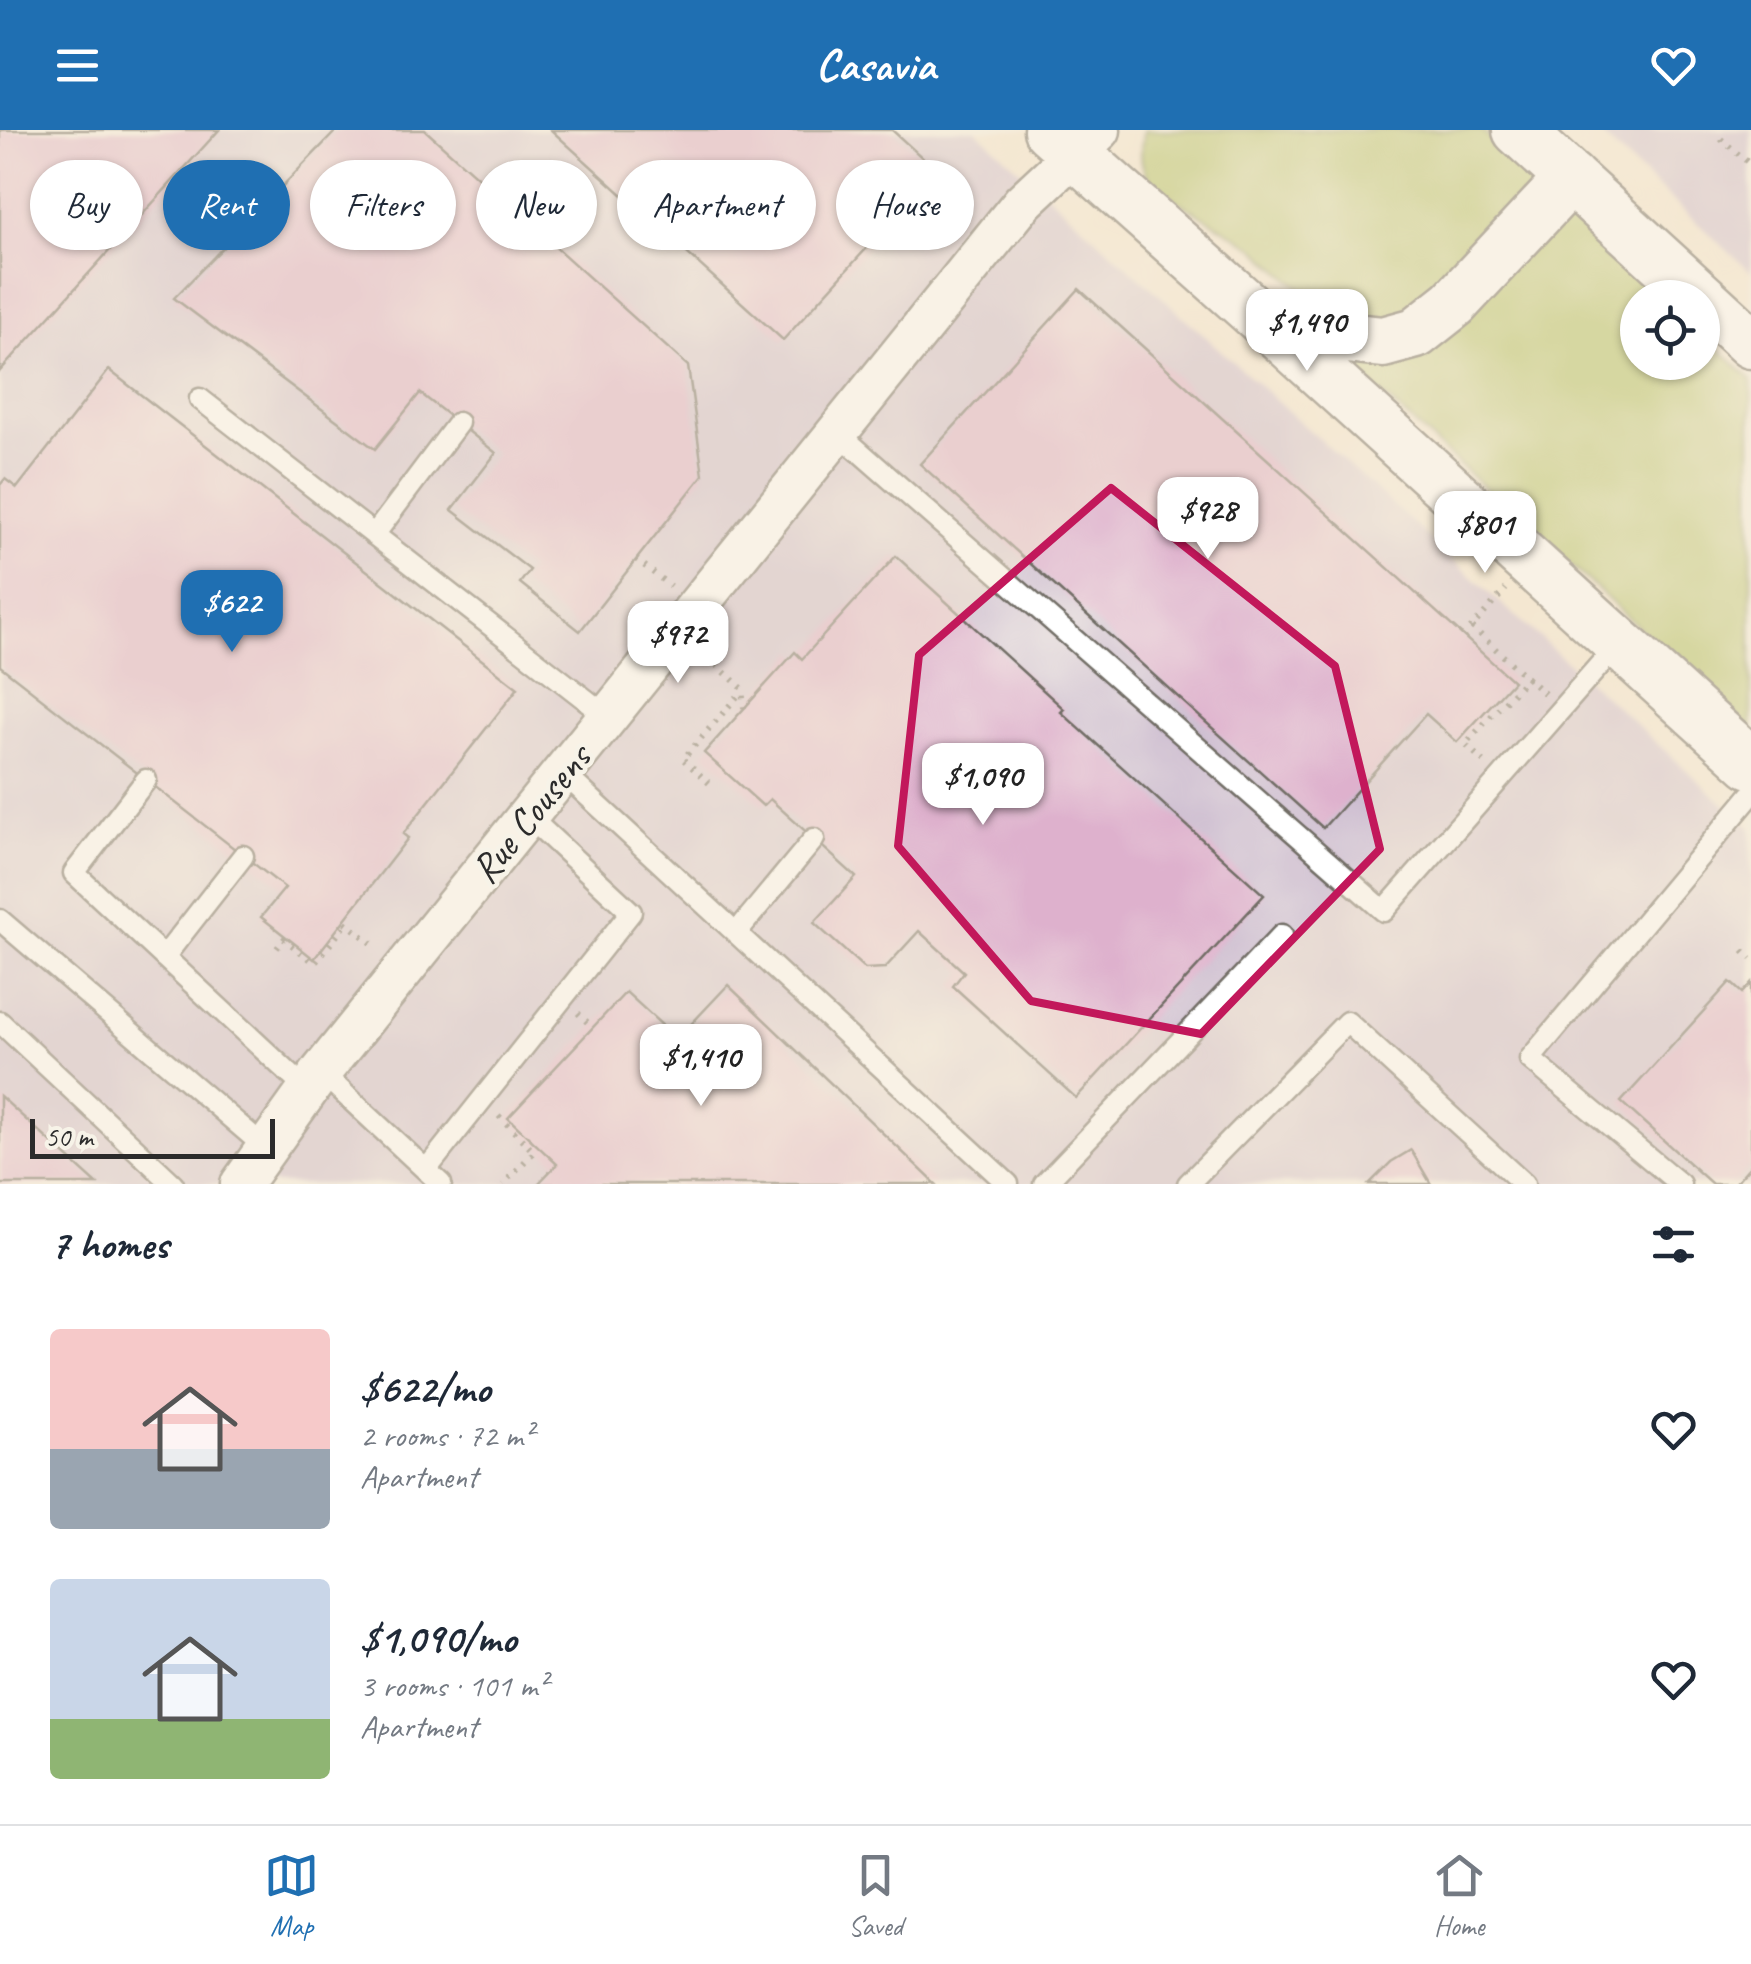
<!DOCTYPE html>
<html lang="en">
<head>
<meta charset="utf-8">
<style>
	:root { --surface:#fff; --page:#f2f2f3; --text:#1f2937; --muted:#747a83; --line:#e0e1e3; --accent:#1f6fb2 }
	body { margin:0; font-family:Caveat,sans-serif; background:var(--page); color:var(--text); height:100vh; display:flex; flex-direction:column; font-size:38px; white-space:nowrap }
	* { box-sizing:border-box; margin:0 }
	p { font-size:32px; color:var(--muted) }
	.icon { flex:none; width:55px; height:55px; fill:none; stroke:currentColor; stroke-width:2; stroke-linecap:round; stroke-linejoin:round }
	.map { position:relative; height:1054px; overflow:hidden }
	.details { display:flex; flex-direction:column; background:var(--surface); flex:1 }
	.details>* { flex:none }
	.banner { position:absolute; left:30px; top:30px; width:1000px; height:90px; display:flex; gap:20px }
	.buttons { position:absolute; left:1620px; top:150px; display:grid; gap:20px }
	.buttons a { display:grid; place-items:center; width:100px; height:100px; border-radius:50%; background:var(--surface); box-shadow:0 2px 8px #0004; font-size:50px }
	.scale { position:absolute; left:30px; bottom:25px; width:245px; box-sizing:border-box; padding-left:10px; border:5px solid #2b2b2b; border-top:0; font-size:28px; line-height:35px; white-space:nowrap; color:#2b2b2b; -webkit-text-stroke:8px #f7f3e8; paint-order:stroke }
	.price { position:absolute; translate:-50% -85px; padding:0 22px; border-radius:20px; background:#fff; color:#222; font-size:32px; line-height:65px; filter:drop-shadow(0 2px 5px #0008) }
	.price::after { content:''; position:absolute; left:50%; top:60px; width:30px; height:22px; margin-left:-15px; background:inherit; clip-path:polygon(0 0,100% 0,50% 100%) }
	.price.selected { background:var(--accent); color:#fff }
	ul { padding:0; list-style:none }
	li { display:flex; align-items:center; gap:30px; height:250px; padding:0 50px }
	li span { display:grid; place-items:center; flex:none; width:280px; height:200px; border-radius:10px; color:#555 }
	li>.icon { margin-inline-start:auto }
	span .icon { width:120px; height:120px; fill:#fffc; stroke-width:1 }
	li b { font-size:42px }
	h2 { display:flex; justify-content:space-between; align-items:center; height:120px; padding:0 50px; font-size:42px }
	.pill { padding:0 35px; border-radius:45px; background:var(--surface); box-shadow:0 2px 8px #0004; font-size:35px; line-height:90px }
	.pill.selected { background:var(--accent); color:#fff }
	header { display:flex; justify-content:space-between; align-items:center; height:130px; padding:0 50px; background:var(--accent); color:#fff; font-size:45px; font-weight:700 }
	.tab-bar { display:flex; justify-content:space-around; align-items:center; height:140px; border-top:2px solid var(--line); background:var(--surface); font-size:28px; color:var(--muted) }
	.tab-bar a { display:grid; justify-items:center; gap:5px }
	.tab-bar .selected { color:var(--accent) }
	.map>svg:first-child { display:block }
	.industrial { fill:#cebed1 }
	.green { fill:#b2c366; stroke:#6e7748; stroke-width:2.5 }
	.building { fill:#deb1cd }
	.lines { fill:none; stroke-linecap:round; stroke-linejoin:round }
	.service-casing { stroke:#716d65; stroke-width:25 }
	.minor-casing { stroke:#716d65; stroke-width:45 }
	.tertiary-casing { stroke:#716d65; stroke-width:55 }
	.path { stroke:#716d65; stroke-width:6; stroke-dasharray:2.5 8; stroke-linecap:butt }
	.service { stroke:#fff; stroke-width:20 }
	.minor { stroke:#fff; stroke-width:40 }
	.tertiary { stroke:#fff; stroke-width:50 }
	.marked { fill:none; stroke:#c2185b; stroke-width:8; stroke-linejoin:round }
	.labels { text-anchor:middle; stroke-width:9; stroke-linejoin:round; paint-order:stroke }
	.street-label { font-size:40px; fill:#2b2b2b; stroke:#f7f3e8 }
</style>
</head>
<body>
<header><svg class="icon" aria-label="menu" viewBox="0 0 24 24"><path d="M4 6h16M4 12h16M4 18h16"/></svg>Casavia<svg class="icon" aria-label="heart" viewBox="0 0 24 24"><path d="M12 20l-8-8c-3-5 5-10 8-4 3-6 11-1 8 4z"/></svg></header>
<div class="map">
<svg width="1751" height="1054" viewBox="0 0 1751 1054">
	<rect width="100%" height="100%" fill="#f7f3e8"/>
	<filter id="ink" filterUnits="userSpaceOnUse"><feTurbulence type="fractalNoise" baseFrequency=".01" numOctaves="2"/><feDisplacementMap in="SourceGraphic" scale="20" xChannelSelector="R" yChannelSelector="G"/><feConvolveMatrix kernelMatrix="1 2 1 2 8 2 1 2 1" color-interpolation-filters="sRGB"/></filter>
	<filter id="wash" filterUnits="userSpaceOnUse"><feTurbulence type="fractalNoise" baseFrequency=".0048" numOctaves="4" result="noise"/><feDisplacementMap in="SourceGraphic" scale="40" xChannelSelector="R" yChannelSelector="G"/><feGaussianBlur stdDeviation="2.25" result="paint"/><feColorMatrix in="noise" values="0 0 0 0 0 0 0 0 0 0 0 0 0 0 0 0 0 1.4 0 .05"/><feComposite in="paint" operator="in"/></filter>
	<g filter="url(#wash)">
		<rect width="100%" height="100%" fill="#f4e7d1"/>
		<path class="industrial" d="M0,0h976l775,698v356h-1751z
			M1595,0h156v142z"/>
		<path class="green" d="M1144,0h338l181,167 -25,1v64h64l1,-28 48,45v350l-404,-366 -7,-47 -22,-12 -64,-57 -101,-61c-14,-21 -14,-31 -9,-56z"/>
		<g id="blocks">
			<path class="building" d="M0,0h219l-219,241z
				M337,0h88l263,236 15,109 -123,156 -60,-48 10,-13 -78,-60 44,-57 -76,-60 -45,56 -201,-151z
				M551,0h341l45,41 -154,169z
				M1079,159l434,392 -56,61 -31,-28 -103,114 -403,-364z
				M109,240l409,318 -115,146 5,4 -94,121 -53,-42 24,-29 -285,-222v-181l5,-6 12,9z
				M896,426l168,153 -3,3 203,183 -188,203 -123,-112 11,-14 -45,-41 -34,37 -20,1 -51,-46 42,-46 -86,-78 -7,7 -59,-53 91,-101 7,7z
				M1730,852l12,11 9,-10v182l-17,19h-22l-91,-82z
				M728,855l208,199h-398l19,-20 -49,-46 118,-126 51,47z
				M0,966l97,88h-97z
				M1411,1020l20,34h-62l22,-22z"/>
		</g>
	</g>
	<g filter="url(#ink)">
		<use href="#blocks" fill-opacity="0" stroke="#716d65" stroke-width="2.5"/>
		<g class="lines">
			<defs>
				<path id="service" d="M200,269l408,318
					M837,302l547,479 235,-268
					M374,405l84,-112
					M563,643l445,411
					M146,650l-72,93 233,217
					M0,790l266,228
					M736,803l78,-94
					M164,827l79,-101
					M0,892l173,162
					M321,942l120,112
					M426,1040l205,-258 -103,-96
					M1044,1054l238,-249
					M1188,1054l159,-162 177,162
					M1680,1054l-150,-125 221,-264"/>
				<path id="minor" d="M241,1054l80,-112 702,-870 77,-72"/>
				<path id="tertiary" d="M1049,0l225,200 477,433
					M1518,0l184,168
					M1702,168l49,45
					M1274,200l109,12 33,-9 38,-30 117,-125"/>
			</defs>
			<use href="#service" class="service-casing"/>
			<use href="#minor" class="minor-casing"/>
			<use href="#tertiary" class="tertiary-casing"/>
			<path class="path" d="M1721,9l30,26
				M636,429l34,27
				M1472,497l55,51 -62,66 20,19
				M1463,507l43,-48
				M701,521l41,37 2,20
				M1527,548l18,16
				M709,653l-26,-24 59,-68
				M345,792l33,26
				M277,818l7,-9 31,24 32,-40
				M1743,821l8,8
				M578,883l15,15
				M499,986l35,36 -31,32"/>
			<use href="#service" class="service"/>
			<use href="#minor" class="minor"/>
			<use href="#tertiary" class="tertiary"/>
		</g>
	</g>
	<path d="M0 0H1751V1054H0ZM1111,358l224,178 45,183 -179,185 -170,-33 -133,-155 21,-191z" fill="#f4e7d1" fill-opacity=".55" fill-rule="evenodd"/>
	<path class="marked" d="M1111,358l224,178 45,183 -179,185 -170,-33 -133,-155 21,-191z"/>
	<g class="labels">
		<g class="street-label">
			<text transform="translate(530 683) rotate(-51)" y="14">Rue Cousens</text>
		</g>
	</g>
</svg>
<div class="buttons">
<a><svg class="icon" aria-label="locate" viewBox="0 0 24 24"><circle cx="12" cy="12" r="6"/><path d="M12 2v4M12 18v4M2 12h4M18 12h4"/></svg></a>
</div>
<div class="scale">50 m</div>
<b class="price" style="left:1307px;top:244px">$1,490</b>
<b class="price" style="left:1208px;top:432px">$928</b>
<b class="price" style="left:1485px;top:446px">$801</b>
<b class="price selected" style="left:232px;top:525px">$622</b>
<b class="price" style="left:678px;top:556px">$972</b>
<b class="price" style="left:983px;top:698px">$1,090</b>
<b class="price" style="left:701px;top:979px">$1,410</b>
<div class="banner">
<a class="pill">Buy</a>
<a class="pill selected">Rent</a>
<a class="pill">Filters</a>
<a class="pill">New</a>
<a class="pill">Apartment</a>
<a class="pill">House</a>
</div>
</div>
<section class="details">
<h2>7 homes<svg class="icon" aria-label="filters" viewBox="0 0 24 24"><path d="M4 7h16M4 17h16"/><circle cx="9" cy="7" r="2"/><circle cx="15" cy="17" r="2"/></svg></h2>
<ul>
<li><span style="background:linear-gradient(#f6c9c9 60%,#9aa5b1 0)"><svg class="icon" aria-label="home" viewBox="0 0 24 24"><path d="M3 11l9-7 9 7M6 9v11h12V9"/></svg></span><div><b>$622/mo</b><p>2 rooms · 72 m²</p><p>Apartment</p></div><svg class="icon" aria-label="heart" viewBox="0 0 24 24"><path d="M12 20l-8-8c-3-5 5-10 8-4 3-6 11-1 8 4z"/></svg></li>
<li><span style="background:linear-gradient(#c9d6e8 70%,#8fb573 0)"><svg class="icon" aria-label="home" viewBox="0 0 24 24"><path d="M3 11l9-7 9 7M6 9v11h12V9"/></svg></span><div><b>$1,090/mo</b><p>3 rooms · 101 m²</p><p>Apartment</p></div><svg class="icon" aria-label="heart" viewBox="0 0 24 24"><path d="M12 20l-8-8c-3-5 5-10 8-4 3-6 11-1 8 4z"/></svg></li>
</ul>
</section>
<nav class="tab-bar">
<a class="selected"><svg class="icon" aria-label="map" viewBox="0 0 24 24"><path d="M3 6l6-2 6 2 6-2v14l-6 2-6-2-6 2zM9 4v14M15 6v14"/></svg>Map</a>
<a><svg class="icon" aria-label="saved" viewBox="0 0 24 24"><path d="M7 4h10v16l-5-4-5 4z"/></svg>Saved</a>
<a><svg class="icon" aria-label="home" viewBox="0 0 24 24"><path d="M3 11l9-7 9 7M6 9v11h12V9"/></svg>Home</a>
</nav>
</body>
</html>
